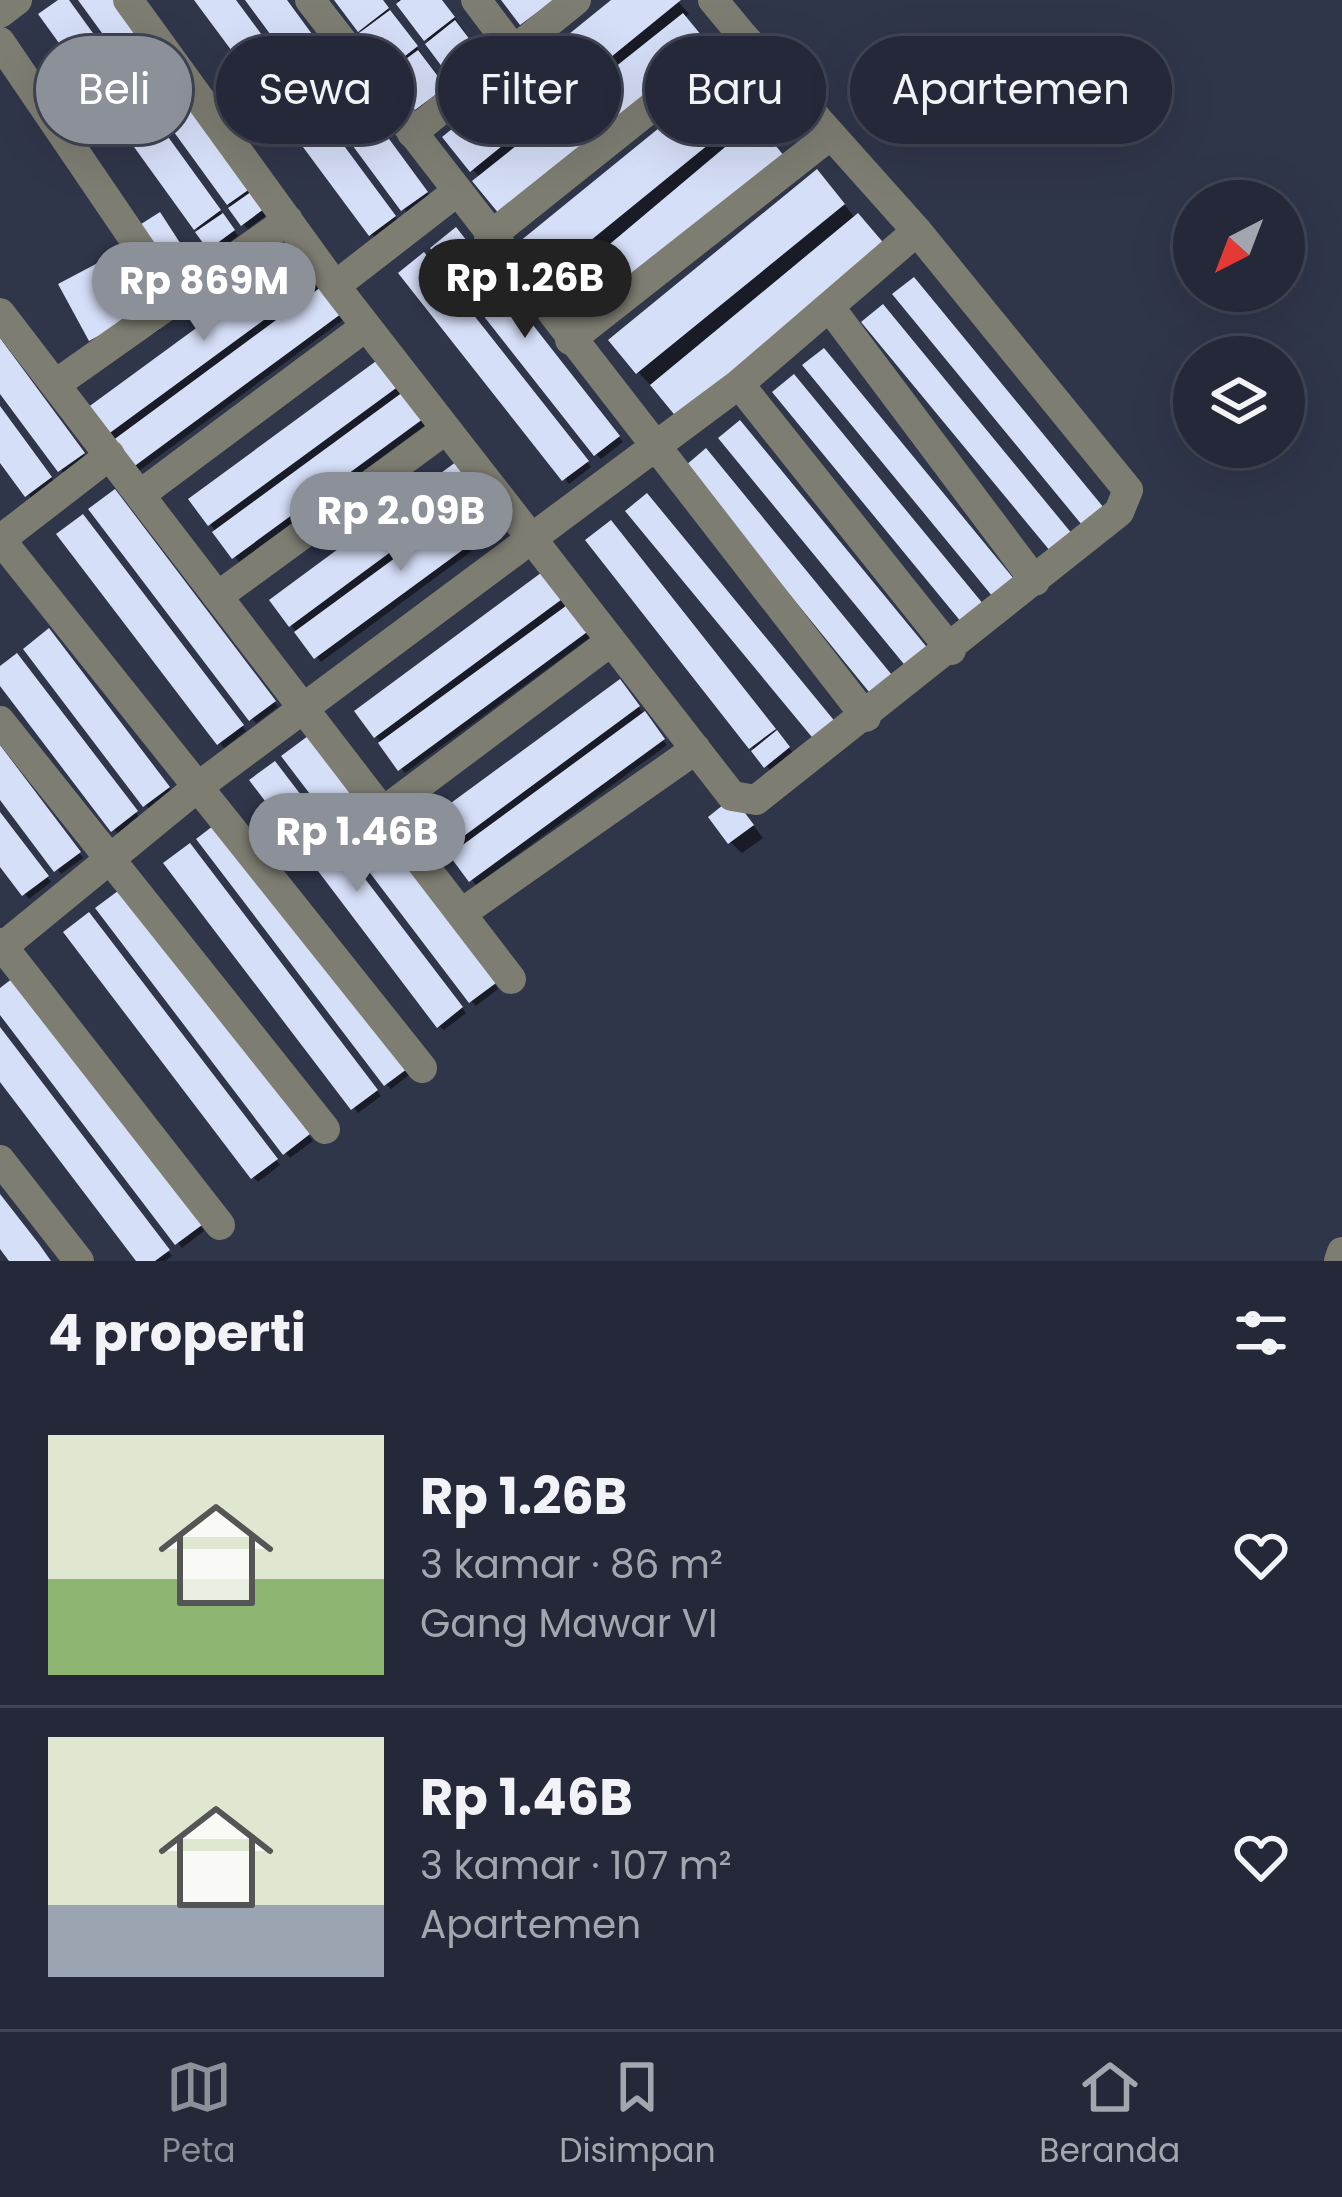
<!DOCTYPE html>
<html lang="id">
<head>
<meta charset="utf-8">
<style>
	:root { --surface:#242838; --page:#303443; --text:#f1f3f6; --muted:#a3a6ae; --line:#414453; --accent:#8c9099 }
	body { margin:0; font-family:Poppins,sans-serif; background:var(--page); color:var(--text); height:100vh; display:flex; flex-direction:column; font-size:45px; white-space:nowrap }
	* { box-sizing:border-box; margin:0 }
	p { font-size:39px; color:var(--muted) }
	.icon { flex:none; width:66px; height:66px; fill:none; stroke:currentColor; stroke-width:2; stroke-linecap:round; stroke-linejoin:round }
	.map { position:relative; height:1261px; overflow:hidden }
	.side { display:flex; flex-direction:column; background:var(--surface); flex:1 }
	.side>* { flex:none }
	.guide { position:absolute; left:36px; top:36px; width:1272px; height:108px; display:flex; gap:24px }
	.needle { width:78px; rotate:222deg }
	.fabs { position:absolute; left:1173px; top:180px; display:grid; gap:24px }
	.fabs a { display:grid; place-items:center; width:132px; height:132px; border-radius:50%; background:var(--surface); box-shadow:0 12px 48px #0002,0 0 0 3px var(--line); font-size:60px }
	.price { position:absolute; translate:-50% -102px; padding:0 27px; border-radius:42px; background:var(--accent); color:#fff; font-size:39px; line-height:78px; filter:drop-shadow(0 3px 6px #0008) }
	.price::after { content:''; position:absolute; left:50%; top:72px; width:36px; height:27px; margin-left:-18px; background:inherit; clip-path:polygon(0 0,100% 0,50% 100%) }
	.price.current { background:#222; color:#fff }
	ul { padding:0; list-style:none }
	li { display:flex; align-items:center; gap:36px; height:300px; padding:0 48px }
	li+li { border-top:3px solid var(--line) }
	li span { display:grid; place-items:center; flex:none; width:336px; height:240px; border-radius:0px; color:#555 }
	li>.icon { margin-inline-start:auto }
	span .icon { width:144px; height:144px; fill:#fffc; stroke-width:1 }
	li b { font-size:51px }
	h2 { display:flex; justify-content:space-between; align-items:center; height:144px; padding:0 48px; font-size:51px }
	.pill { padding:0 42px; border-radius:54px; background:var(--surface); box-shadow:0 12px 48px #0002,0 0 0 3px var(--line); font-size:42px; line-height:108px }
	.pill.current { background:var(--accent); color:#fff }
	.dock { display:flex; justify-content:space-around; align-items:center; height:168px; border-top:3px solid var(--line); background:var(--surface); font-size:33px; color:var(--muted) }
	.dock a { display:grid; justify-items:center; gap:6px }
	.dock .current { color:var(--accent) }
	.map>svg:first-child { display:block }
	.shadow { fill:#0007 }
	.building { fill:#d6dff8 }
	.lines { fill:none; stroke-linecap:round; stroke-linejoin:round }
	.minor { stroke:#7e7d72; stroke-width:30 }
</style>
</head>
<body>
<div class="map">
<svg width="1342" height="1261" viewBox="0 0 1342 1261">
	<rect width="100%" height="100%" fill="#30364a"/>
	<path class="shadow" d="M63,0l175,236 -23,17 -19,-25z
		M81,0l190,212 -23,17 -5,-5z
		M198,0h36l165,222 -23,16 -5,-4z
		M249,0h35l147,198 -23,16 -4,-5z
		M338,0h44l73,99 -26,20z
		M397,0h45l50,70 -26,19z
		M616,0h61l12,14 -208,164 -8,-8z
		M713,108l26,32 -177,147 -39,-44z
		M828,184l28,35 -175,198 -43,-45z
		M160,215l44,63 -18,11 -44,-63z
		M460,236l163,206 -22,17 -5,-5z
		M300,255l47,62 -208,154 -47,-62z
		M113,258l17,18 30,54 -51,27 -18,-17z
		M429,261l162,206 -22,17 -167,-211z
		M0,341l87,118 -22,16 -65,-86z
		M383,360l47,62 -191,140 -29,-38z
		M0,409l55,74 -23,16 -32,-41z
		M464,460l47,62 -190,140 -30,-37z
		M119,498l159,209 -22,16 -4,-4z
		M87,522l159,209 -22,17 -164,-213z
		M615,528l178,225 -22,18 -182,-230z
		M549,571l47,62 -191,140 -29,-37z
		M54,637l119,156 -23,17 -4,-5z
		M22,662l118,156 -22,16 -118,-153v-11z
		M624,688l43,57 -191,140 -29,-37z
		M312,744l186,245 -22,17 -5,-5z
		M0,748l83,110 -22,16 -61,-79z
		M280,769l186,244 -22,17 -5,-4z
		M744,813l19,25 -21,15 -12,-11z
		M0,815l51,67 -22,17 -29,-37z
		M222,823l191,249 -22,17 -5,-5z
		M195,852l186,244 -23,17 -190,-249z
		M126,896l187,245 -23,17 -4,-5z
		M94,921l186,244 -22,17 -5,-5z
		M18,987l186,244 -22,17 -182,-238v-18z
		M0,1030l172,226 -7,5h-25l-140,-184z"/>
	<path class="building" d="M58,0h11l152,210 -27,20 -156,-216z
		M78,0h41l135,186 -27,19z
		M194,0h42l160,216 -27,20z
		M245,0h42l141,192 -27,19z
		M334,0h49l6,8 -31,24z
		M401,0h41l13,17 -31,24 -28,-37z
		M501,0h53l-34,25z
		M611,0h70l-211,172 -28,-35z
		M390,10l28,36 -31,24 -28,-37z
		M683,13l28,34 -211,168 -28,-34z
		M455,20l28,37 -31,23 -27,-36z
		M418,50l28,37 -31,23 -28,-37z
		M702,93l28,34 -183,149 -28,-34z
		M756,121l28,35 -205,169 -25,-34z
		M817,169l28,35 -209,170 -28,-34z
		M255,189l13,17 -27,20 -13,-18z
		M160,212l35,54 -23,14 -34,-54z
		M223,213l12,17 -27,20 -13,-18z
		M858,213l29,34 -209,172 -28,-34z
		M456,227l164,209 -26,20 -164,-208z
		M300,252l20,27 -213,156 -20,-27z
		M424,252l165,209 -27,20 -164,-208z
		M113,255l31,57 -55,29 -31,-57z
		M914,277l190,231 -22,17 -190,-231z
		M325,284l20,27 -213,157 -20,-27z
		M883,304l190,231 -22,17 -190,-230z
		M0,338l85,115 -27,19 -58,-78z
		M824,348l190,231 -21,18 -191,-232z
		M383,356l20,27 -195,143 -20,-27z
		M794,374l190,231 -22,18 -190,-231z
		M407,389l20,27 -195,143 -20,-27z
		M0,406l52,71 -27,20 -25,-34z
		M740,420l190,231 -22,18 -190,-231z
		M706,448l190,232 -22,18 -189,-232z
		M464,456l20,27 -195,144 -20,-27z
		M115,489l161,212 -27,20 -161,-212z
		M489,489l20,27 -195,143 -20,-27z
		M647,493l190,231 -21,18 -191,-231z
		M83,514l161,211 -27,20 -161,-211z
		M611,520l165,209 -27,20 -164,-209z
		M549,567l20,27 -195,144 -20,-27z
		M574,600l20,27 -196,144 -20,-28z
		M49,628l121,159 -27,20 -120,-158z
		M17,653l121,158 -27,21 -111,-146v-20z
		M620,679l20,27 -195,144 -20,-28z
		M645,711l20,28 -196,143 -20,-27z
		M777,730l13,17 -26,21 -13,-17z
		M308,736l188,247 -27,20 -188,-247z
		M0,745l81,107 -27,20 -54,-72z
		M275,761l188,246 -26,21 -188,-248z
		M733,797l21,28 -26,19 -20,-27z
		M0,812l49,64 -27,20 -22,-29z
		M222,819l189,247 -27,20 -188,-247z
		M190,843l188,247 -27,20 -188,-247z
		M122,888l188,246 -27,21 -188,-247z
		M89,912l189,247 -27,20 -188,-247z
		M13,978l189,247 -27,20 -175,-230v-27z
		M0,1027l170,223 -15,11h-19l-136,-179z
		M0,1194l39,50 12,17h-42l-9,-12z"/>
	<g class="lines">
		<path class="minor" d="M128,0l207,286
			M310,0l556,717
			M476,0l37,49
			M713,0l29,35
			M0,13l17,-13
			M0,42l176,259
			M412,133l164,-133
			M455,193l-120,93 397,510 24,4 363,-288 9,-22 -211,-259 -175,-196 -253,202
			M831,309l204,272
			M0,313l511,666
			M570,340l258,-203
			M56,384l232,-164
			M739,384l212,266
			M141,494l224,-167
			M0,539l422,529
			M0,540l110,-85
			M218,596l227,-166
			M0,721l325,408
			M384,811l226,-169
			M462,913l234,-164
			M0,943l220,282
			M0,949l199,-163 540,-402 178,-153
			M0,1160l79,101
			M1339,1261l3,-9"/>
	</g>
</svg>
<div class="fabs">
<a><svg class="needle" viewBox="-14 -14 28 28"><path d="M0-13l5 13h-10z" fill="#e53935"/><path d="M0 13l5-13h-10z" fill="#a3a6ae"/></svg></a>
<a><svg class="icon" aria-label="layers" viewBox="0 0 24 24"><path d="M12 4l9 5-9 5-9-5zM3 14l9 5 9-5"/></svg></a>
</div>
<b class="price current" style="left:525px;top:341px">Rp 1.26B</b>
<b class="price" style="left:204px;top:344px">Rp 869M</b>
<b class="price" style="left:401px;top:574px">Rp 2.09B</b>
<b class="price" style="left:357px;top:895px">Rp 1.46B</b>
<div class="guide">
<a class="pill current">Beli</a>
<a class="pill">Sewa</a>
<a class="pill">Filter</a>
<a class="pill">Baru</a>
<a class="pill">Apartemen</a>
</div>
</div>
<section class="side">
<h2>4 properti<svg class="icon" aria-label="filters" viewBox="0 0 24 24"><path d="M4 7h16M4 17h16"/><circle cx="9" cy="7" r="2"/><circle cx="15" cy="17" r="2"/></svg></h2>
<ul>
<li><span style="background:linear-gradient(#dfe7d0 60%,#8fb573 0)"><svg class="icon" aria-label="home" viewBox="0 0 24 24"><path d="M3 11l9-7 9 7M6 9v11h12V9"/></svg></span><div><b>Rp 1.26B</b><p>3 kamar · 86 m²</p><p>Gang Mawar VI</p></div><svg class="icon" aria-label="heart" viewBox="0 0 24 24"><path d="M12 20l-8-8c-3-5 5-10 8-4 3-6 11-1 8 4z"/></svg></li>
<li><span style="background:linear-gradient(#dfe7d0 70%,#9aa5b1 0)"><svg class="icon" aria-label="home" viewBox="0 0 24 24"><path d="M3 11l9-7 9 7M6 9v11h12V9"/></svg></span><div><b>Rp 1.46B</b><p>3 kamar · 107 m²</p><p>Apartemen</p></div><svg class="icon" aria-label="heart" viewBox="0 0 24 24"><path d="M12 20l-8-8c-3-5 5-10 8-4 3-6 11-1 8 4z"/></svg></li>
</ul>
</section>
<nav class="dock">
<a class="current"><svg class="icon" aria-label="map" viewBox="0 0 24 24"><path d="M3 6l6-2 6 2 6-2v14l-6 2-6-2-6 2zM9 4v14M15 6v14"/></svg>Peta</a>
<a><svg class="icon" aria-label="saved" viewBox="0 0 24 24"><path d="M7 4h10v16l-5-4-5 4z"/></svg>Disimpan</a>
<a><svg class="icon" aria-label="home" viewBox="0 0 24 24"><path d="M3 11l9-7 9 7M6 9v11h12V9"/></svg>Beranda</a>
</nav>
</body>
</html>
